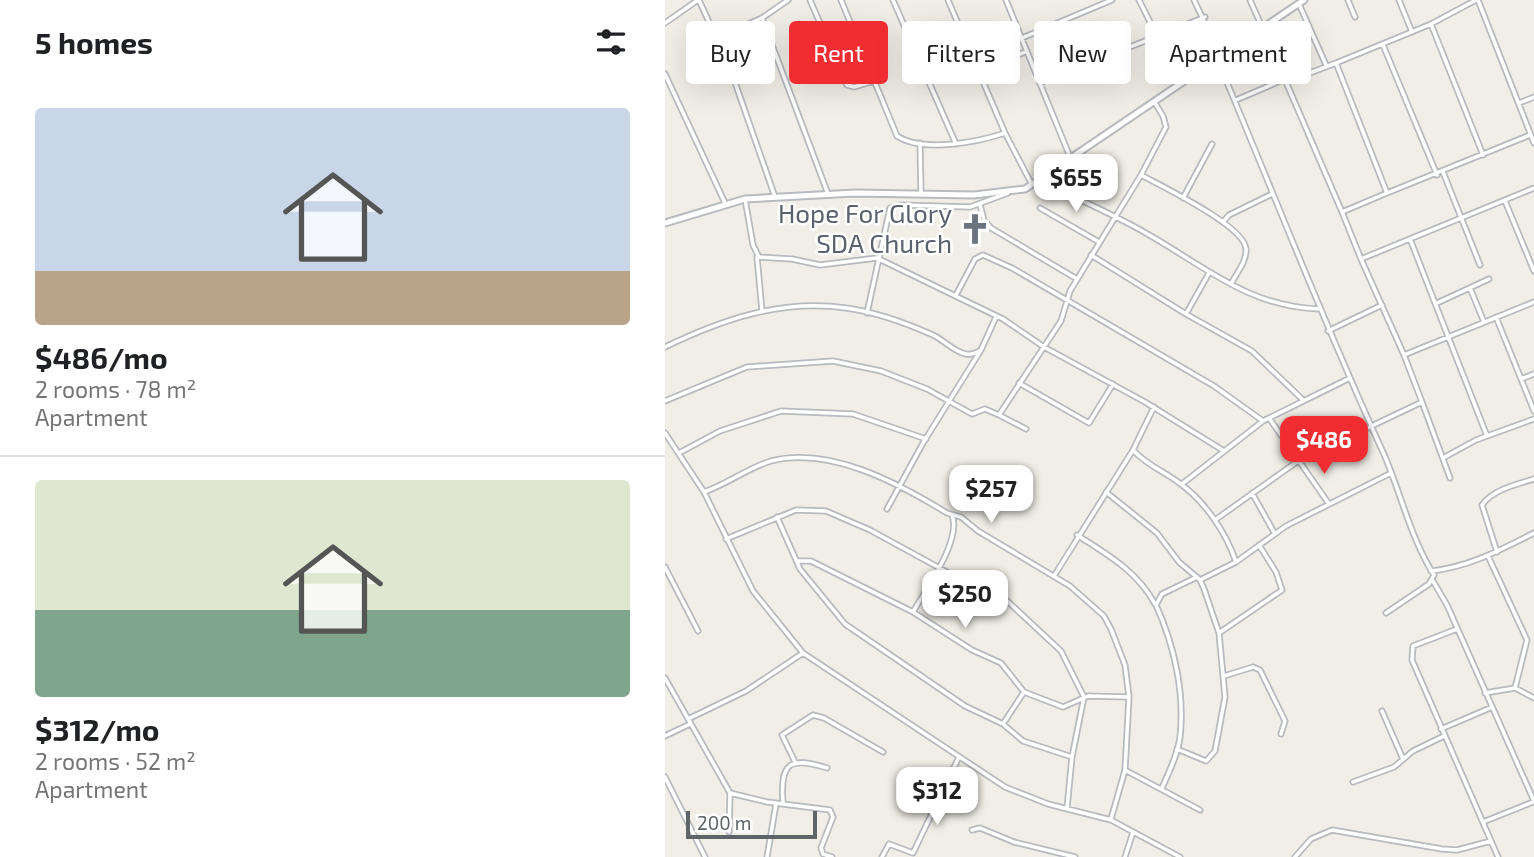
<!DOCTYPE html>
<html lang="en">
<head>
<meta charset="utf-8">
<style>
	:root { --surface:#fff; --page:#f6f6f6; --text:#202124; --muted:#757577; --line:#e0e0e0; --accent:#f22d32 }
	body { margin:0; font-family:"Exo 2",sans-serif; background:var(--page); color:var(--text); height:100vh; display:flex; flex-direction:column; font-size:26px; white-space:nowrap }
	* { box-sizing:border-box; margin:0 }
	p { font-size:23px; color:var(--muted) }
	.icon { flex:none; width:38px; height:38px; fill:none; stroke:currentColor; stroke-width:2; stroke-linecap:round; stroke-linejoin:round }
	.map { position:relative; flex:1; overflow:hidden }
	.panel { display:flex; flex-direction:column; background:var(--surface); width:665px }
	.panel>* { flex:none }
	.hud { position:absolute; left:21px; top:21px; width:665px; height:63px; display:flex; gap:14px }
	.scale { position:absolute; left:21px; bottom:18px; width:131px; box-sizing:border-box; padding-left:7px; border:4px solid #5e6468; border-top:0; font-size:19px; line-height:24px; white-space:nowrap; color:#5e6468; -webkit-text-stroke:5px #fff; paint-order:stroke }
	.price { position:absolute; translate:-50% -60px; padding:0 16px; border-radius:14px; background:#fff; color:#222; font-size:23px; line-height:46px; filter:drop-shadow(0 2px 4px #0008) }
	.price::after { content:''; position:absolute; left:50%; top:42px; width:21px; height:16px; margin-left:-10px; background:inherit; clip-path:polygon(0 0,100% 0,50% 100%) }
	.price.current { background:var(--accent); color:#fff }
	ul { padding:0; list-style:none }
	li { display:grid; align-content:center; gap:14px; height:371px; padding:0 35px }
	li+li { border-top:2px solid var(--line) }
	li span { display:grid; place-items:center; height:217px; border-radius:7px; color:#555 }
	li>.icon { margin-inline-start:auto }
	span .icon { width:126px; height:126px; fill:#fffc; stroke-width:1 }
	li b { font-size:30px }
	h2 { display:flex; justify-content:space-between; align-items:center; height:84px; padding:0 35px; font-size:30px }
	.tag { padding:0 24px; border-radius:7px; background:var(--surface); box-shadow:0 7px 28px #0002; font-size:24px; line-height:63px }
	.tag.current { background:var(--accent); color:#fff }
	main { display:flex; flex:1; min-height:0 }
	.map>svg:first-child { display:block }
	.lines { fill:none; stroke-linecap:round; stroke-linejoin:round }
	.minor-casing { stroke:#b7babe; stroke-width:7 }
	.tertiary-casing { stroke:#b7babe; stroke-width:9 }
	.minor { stroke:#fff; stroke-width:3.5 }
	.tertiary { stroke:#fff; stroke-width:5 }
	.labels { text-anchor:middle; stroke-width:5; stroke-linejoin:round; paint-order:stroke }
	.worship-label { font-size:26px; fill:#5b616d; stroke:#fff; text-anchor:end }
</style>
</head>
<body>
<main>
<section class="panel">
<h2>5 homes<svg class="icon" aria-label="filters" viewBox="0 0 24 24"><path d="M4 7h16M4 17h16"/><circle cx="9" cy="7" r="2"/><circle cx="15" cy="17" r="2"/></svg></h2>
<ul>
<li><span style="background:linear-gradient(#c9d6e8 75%,#b9a48a 0)"><svg class="icon" aria-label="home" viewBox="0 0 24 24"><path d="M3 11l9-7 9 7M6 9v11h12V9"/></svg></span><div><b>$486/mo</b><p>2 rooms · 78 m²</p><p>Apartment</p></div></li>
<li><span style="background:linear-gradient(#dfe7d0 60%,#7fa58c 0)"><svg class="icon" aria-label="home" viewBox="0 0 24 24"><path d="M3 11l9-7 9 7M6 9v11h12V9"/></svg></span><div><b>$312/mo</b><p>2 rooms · 52 m²</p><p>Apartment</p></div></li>
</ul>
</section>
<div class="map">
<svg width="869" height="857" viewBox="0 0 869 857">
	<rect width="100%" height="100%" fill="#f1eee7"/>
	<g class="lines">
		<defs>
			<path id="minor" d="M34,0l32,71 44,126
				M145,0l37,85 7,2 20,-6
				M176,0l56,136c26,17 81,6 108,-3
				M228,0l63,144
				M283,0l57,133 26,50
				M341,0l64,157
				M474,0l14,28h18
				M529,0l27,57
				M683,0l7,17
				M734,0l13,32
				M813,0l56,143
				M634,4l27,61
				M97,18l66,176
				M0,23l33,-23
				M766,24l52,131
				M53,37l44,-19 26,-18
				M357,38l90,-38
				M718,45l54,130
				M553,61c55,130 106,263 165,391 18,41 27,85 51,123l-5,9 -43,29
				M671,63l95,-39 45,-24
				M315,72l47,-21
				M0,74l60,129
				M620,79l1,3 56,130 45,-19 -51,-130 -50,19
				M375,83l165,-66
				M571,100l49,-21 -35,-79
				M854,103l15,-6
				M255,143l1,50
				M778,172l37,93
				M476,175c20,11 104,51 105,74 1,12 -10,25 -15,35
				M376,181c36,18 75,34 110,55 57,33 100,71 168,73
				M722,193l143,-58
				M518,198l29,-54
				M80,199l8,46 6,12 33,2 28,6 57,-7 126,61 41,28 101,55 79,49
				M840,201l29,70
				M315,205l4,15 7,8 86,51
				M375,208l59,34
				M677,212l19,47 173,-71
				M558,222l6,-7 43,-21
				M745,239l77,197
				M426,255l95,59
				M92,257l5,54
				M696,259l43,96
				M544,273l-23,41 66,37 51,49
				M805,288l14,34
				M291,295l19,-36 8,-4 29,13 202,118 49,35
				M772,303l52,-24
				M202,313l23,-105 10,-3 70,2 38,-14
				M831,317l38,94
				M663,331l54,-26
				M0,347c58,-28 116,-48 181,-39 30,4 60,15 87,27 11,5 21,17 33,19 5,1 10,-1 15,-4
				M856,379l13,-5
				M354,383l70,40 24,-39
				M0,401l82,-34 86,-6 48,10 46,18 45,25 13,-5 14,6
				M757,402l-18,-47 130,-53
				M489,407l-21,43c12,14 30,21 45,32 26,18 48,50 58,80l-36,18
				M604,418l60,86
				M361,429l-27,-14 62,-94 9,-30 71,-116 25,-48 -3,-11 -8,-13
				M0,433l39,59 49,99 50,62 202,134 43,17 63,16 69,37
				M14,453l41,-22 61,-20 72,3 73,25
				M778,458l33,-18 58,-21
				M517,484l81,-63 85,-42
				M39,492c23,-8 44,-24 67,-31 59,-15 127,22 176,52l14,4 17,14 92,55 34,30 7,13 14,36 4,32 -4,73 -14,49
				M441,492l51,41 22,29 21,18 4,9 15,44 6,64 -10,54 -9,10 -29,-12
				M587,493l23,41
				M222,509l36,-66 58,-93 15,-33
				M112,517l23,52 45,55 120,82 38,18 21,-32
				M550,520l83,-59 124,-59 28,76
				M412,535c31,20 60,36 78,69
				M61,539l70,-29 30,1 44,19 97,53 36,14 58,54 23,46 -12,60
				M832,552l-15,-47c10,-15 35,-21 52,-26
				M823,556l39,84 -12,48
				M132,561h14l102,51 59,38 29,13 23,29 39,15 25,-11 41,1
				M571,562l50,-36 105,-53
				M0,567l33,64
				M766,571c38,-4 69,-21 103,-38
				M389,576l79,-126
				M768,581l14,24 87,196
				M248,612c13,-23 49,-72 39,-97
				M792,629l-44,17 -1,14 86,197
				M554,633l63,-43 -6,-18 -17,-27
				M559,676l29,-9 7,3 25,51 -4,13
				M0,678l65,115 -1,39
				M820,693l30,-5 19,10
				M717,711l21,48
				M23,719l58,-28 57,-38
				M338,724l20,17 49,16 -5,51
				M776,729l49,-21
				M0,736l25,-12
				M130,762l-13,-27 31,-20 11,3 59,34
				M460,770l75,40
				M0,777l40,80
				M688,782l41,-15 19,-16 31,-15
				M497,788c7,-16 16,-34 18,-51 5,-45 -6,-92 -24,-132l6,-11 35,-17
				M65,793l37,9 63,8 3,7 -12,31 2,6 9,3
				M118,803c-3,-40 6,-47 44,-35
				M818,822l50,-20
				M307,830l8,-2 34,14 61,15
				M102,857l9,-53
				M217,857l7,-13 24,9 45,-94
				M460,857l8,-25
				M630,857l16,-18 21,-9 110,19 15,1 34,-9"/>
			<path id="tertiary" d="M0,223l80,-24 110,-6 119,2 51,-6 279,-189"/>
		</defs>
		<use href="#minor" class="minor-casing"/>
		<use href="#tertiary" class="tertiary-casing"/>
		<use href="#minor" class="minor"/>
		<use href="#tertiary" class="tertiary"/>
	</g>
	<defs>
		<symbol id="church-bare" viewBox="-9 -9 18 18"><path d="M-1.2-6h2.4v3.5h3.3v2.4h-3.3V6h-2.4V-.1h-3.3v-2.4h3.3Z" fill="#6b7280" stroke="#fff" stroke-width="2.5" paint-order="stroke"/></symbol>
	</defs>
	<g fill-rule="evenodd">
		<use href="#church-bare" x="288" y="207" width="44" height="44"/>
	</g>
	<g class="labels">
		<g class="worship-label">
			<text x="287" y="223">Hope For Glory<tspan x="287" dy="30">SDA Church</tspan></text>
		</g>
	</g>
</svg>
<div class="scale">200 m</div>
<b class="price" style="left:411px;top:214px">$655</b>
<b class="price current" style="left:659px;top:476px">$486</b>
<b class="price" style="left:326px;top:525px">$257</b>
<b class="price" style="left:300px;top:630px">$250</b>
<b class="price" style="left:272px;top:827px">$312</b>
<div class="hud">
<a class="tag">Buy</a>
<a class="tag current">Rent</a>
<a class="tag">Filters</a>
<a class="tag">New</a>
<a class="tag">Apartment</a>
</div>
</div>
</main>
</body>
</html>
